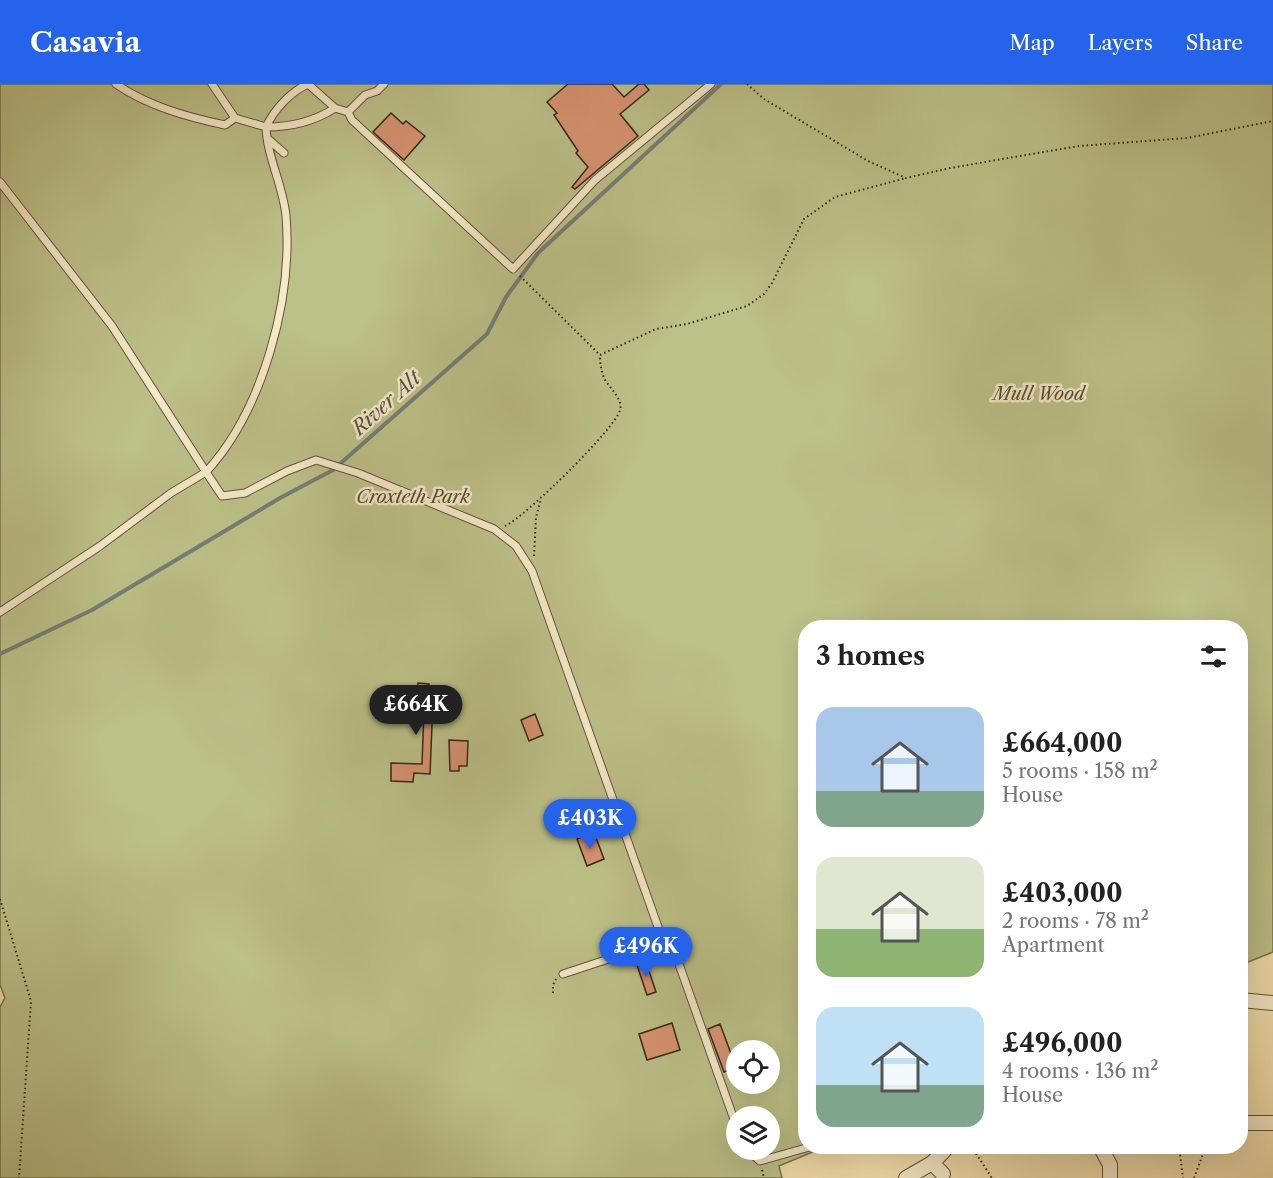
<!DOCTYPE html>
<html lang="en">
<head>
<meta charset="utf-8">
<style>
	:root { --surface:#fff; --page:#f6f6f6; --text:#222; --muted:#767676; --accent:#2563eb }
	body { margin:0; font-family:"Libre Caslon Text",serif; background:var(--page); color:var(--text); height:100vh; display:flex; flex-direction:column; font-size:22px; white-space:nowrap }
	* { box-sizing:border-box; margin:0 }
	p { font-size:20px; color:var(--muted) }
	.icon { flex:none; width:33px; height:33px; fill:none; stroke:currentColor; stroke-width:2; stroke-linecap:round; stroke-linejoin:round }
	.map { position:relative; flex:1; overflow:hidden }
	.sheet { position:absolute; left:798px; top:536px; width:450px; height:534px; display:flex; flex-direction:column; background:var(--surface); border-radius:24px; box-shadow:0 6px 24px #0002 }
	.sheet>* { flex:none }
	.fabs { position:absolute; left:726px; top:956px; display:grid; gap:12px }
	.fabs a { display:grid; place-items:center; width:54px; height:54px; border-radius:50%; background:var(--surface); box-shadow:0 6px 24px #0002; font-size:30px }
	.price { position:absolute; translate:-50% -51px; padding:0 14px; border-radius:21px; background:var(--accent); color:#fff; font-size:20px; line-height:39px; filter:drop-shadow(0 2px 3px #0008) }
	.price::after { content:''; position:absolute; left:50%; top:36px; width:18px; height:14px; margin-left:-9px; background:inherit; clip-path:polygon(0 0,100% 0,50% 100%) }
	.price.on { background:#222; color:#fff }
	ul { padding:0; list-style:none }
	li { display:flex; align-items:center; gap:18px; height:150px; padding:0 18px }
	li span { display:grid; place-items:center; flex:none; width:168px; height:120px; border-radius:18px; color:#555 }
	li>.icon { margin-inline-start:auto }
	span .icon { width:72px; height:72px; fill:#fffc; stroke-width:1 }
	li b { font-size:26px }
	h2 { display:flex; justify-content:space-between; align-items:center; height:72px; padding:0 18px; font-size:26px }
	header { display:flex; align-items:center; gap:36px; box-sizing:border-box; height:84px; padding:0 30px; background:var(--accent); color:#fff }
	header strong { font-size:28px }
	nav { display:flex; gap:33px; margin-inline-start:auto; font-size:21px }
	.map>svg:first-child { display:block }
	.green { fill:#bcc188; stroke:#787350; stroke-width:1.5; fill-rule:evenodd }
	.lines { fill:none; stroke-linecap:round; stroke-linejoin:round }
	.stream { stroke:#747e77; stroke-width:4 }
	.building { fill:#d79471; stroke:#332519; stroke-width:1.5 }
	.lane-casing { stroke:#62533e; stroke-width:9 }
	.street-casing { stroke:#62533e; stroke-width:16 }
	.path { stroke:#332519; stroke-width:2; stroke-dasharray:1.5 3; stroke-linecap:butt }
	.lane { stroke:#f6eac9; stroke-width:7 }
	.street { stroke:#f6eac9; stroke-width:14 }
	.labels { text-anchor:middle; stroke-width:5; stroke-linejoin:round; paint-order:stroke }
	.park-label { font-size:18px; font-style:italic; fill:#554c35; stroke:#f6eac9 }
	.water-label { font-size:20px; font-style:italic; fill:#535148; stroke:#f6eac9 }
</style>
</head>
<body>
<header>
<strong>Casavia</strong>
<nav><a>Map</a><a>Layers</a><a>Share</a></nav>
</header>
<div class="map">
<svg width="1273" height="1094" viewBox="0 0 1273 1094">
	<rect width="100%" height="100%" fill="#f1deac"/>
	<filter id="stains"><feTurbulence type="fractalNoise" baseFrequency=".00333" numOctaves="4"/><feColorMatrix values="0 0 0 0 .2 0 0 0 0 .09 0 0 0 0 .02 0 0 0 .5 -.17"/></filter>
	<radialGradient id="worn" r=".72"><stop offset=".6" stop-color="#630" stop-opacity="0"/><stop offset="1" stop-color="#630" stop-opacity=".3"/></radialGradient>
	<path class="green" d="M0,0h1273v868l-32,13 -1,-338h-434v519h21l-48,20 3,12h-782v-171l5,-9 -5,-13zM736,966h34v33h-34zM736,1032h34v33h-34z"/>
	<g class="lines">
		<path class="stream" d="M0,570l92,-44 188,-112 53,-28 154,-136 19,-37 32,-44 183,-169"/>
	</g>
	<path class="building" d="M568,0h44l12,13 15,-13h5l5,6 -29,24 18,22 -63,53 -3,-2 16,-20 -12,-14 2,-2 -24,-36 3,-2 -10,-11z
		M391,29l12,11 3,-3 19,15 -21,24 -31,-28z
		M418,599l11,1 -1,17h5l-3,73 -16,-1 -1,9 -22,-1v-18l31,1 2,-55 -36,-1 -1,-9 30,1z
		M535,630l8,21 -14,6 -8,-21z
		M449,656l19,1 -1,25h-8v5h-9z
		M586,751l1,3 8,-3 9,24 -17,7 -10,-27z
		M646,878l10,30 -9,3 -10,-30z
		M672,939l8,27 -33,10 -8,-26z
		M720,940l16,43 -12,5 -16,-43z"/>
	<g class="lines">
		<defs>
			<path id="lane" d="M116,0c32,22 71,33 109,41l10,-7
				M212,0l23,34 31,9c1,30 17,58 20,89 7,83 -23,194 -80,256l16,24 23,-3 42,-22 29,-11 42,13 136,56 22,17 16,25 131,370 11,9 62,175
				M384,0l-7,7 -12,4 -17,17 4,8 161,149 82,-89 116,-96
				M335,24c-20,13 -44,19 -69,19 8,-17 24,-35 42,-43l27,24 13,4
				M268,55l16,14
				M0,98l112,144 94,146 -35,21 -71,53 -100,66
				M563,890l100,-33
				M746,1065l14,12 53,-15"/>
			<path id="street" d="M1240,916l33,3
				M1240,1039h33
				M1100,1062l10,19v13
				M932,1079l11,11
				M906,1094l26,-15 12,-12"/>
		</defs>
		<use href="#lane" class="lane-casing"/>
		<use href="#street" class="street-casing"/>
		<path class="path" d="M747,0l17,15 104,62 38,17 44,-10 129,-22 108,-8 86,-17
			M520,192l80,79 56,-26 31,-5 60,-18 17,-12 8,-11 32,-64 31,-22 71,-19
			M505,442c19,-8 111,-98 115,-116 3,-12 -11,-22 -16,-32 -3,-8 -4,-15 -4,-23
			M534,472l2,-39 5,-18
			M0,815l31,102 -12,177
			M553,909v-8l3,-6
			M971,1062l21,32
			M1179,1062l4,32
			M762,1086l2,8
			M1194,1094l12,-32"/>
		<use href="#lane" class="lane"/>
		<use href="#street" class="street"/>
	</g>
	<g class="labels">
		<g class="park-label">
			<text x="1039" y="316">Mull Wood</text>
			<text x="413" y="419">Croxteth Park</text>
		</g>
		<g class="water-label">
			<text transform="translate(386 319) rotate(-42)" y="7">River Alt</text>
		</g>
	</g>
	<rect width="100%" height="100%" filter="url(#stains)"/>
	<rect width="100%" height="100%" fill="url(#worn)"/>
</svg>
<div class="fabs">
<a><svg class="icon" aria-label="locate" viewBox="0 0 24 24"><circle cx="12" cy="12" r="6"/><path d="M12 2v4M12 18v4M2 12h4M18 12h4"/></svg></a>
<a><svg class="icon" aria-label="layers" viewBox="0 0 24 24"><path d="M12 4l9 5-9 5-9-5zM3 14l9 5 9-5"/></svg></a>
</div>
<b class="price on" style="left:416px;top:652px">£664K</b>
<b class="price" style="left:590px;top:766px">£403K</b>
<b class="price" style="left:646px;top:894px">£496K</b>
<section class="sheet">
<h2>3 homes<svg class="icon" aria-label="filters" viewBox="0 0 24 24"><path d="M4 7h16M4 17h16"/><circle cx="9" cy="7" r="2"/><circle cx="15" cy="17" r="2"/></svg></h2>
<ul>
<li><span style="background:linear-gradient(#a9c7e8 70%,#7fa58c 0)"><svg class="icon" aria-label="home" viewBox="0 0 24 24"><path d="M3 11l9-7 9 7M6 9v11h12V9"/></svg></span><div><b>£664,000</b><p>5 rooms · 158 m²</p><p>House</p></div></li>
<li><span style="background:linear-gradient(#dfe7d0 60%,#8fb573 0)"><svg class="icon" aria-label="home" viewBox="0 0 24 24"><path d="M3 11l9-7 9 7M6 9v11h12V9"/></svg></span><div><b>£403,000</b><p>2 rooms · 78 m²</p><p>Apartment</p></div></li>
<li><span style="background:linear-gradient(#bfe0f5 65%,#7fa58c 0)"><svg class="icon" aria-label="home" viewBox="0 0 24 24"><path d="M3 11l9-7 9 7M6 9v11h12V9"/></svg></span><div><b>£496,000</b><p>4 rooms · 136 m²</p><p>House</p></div></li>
</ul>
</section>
</div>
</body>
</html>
